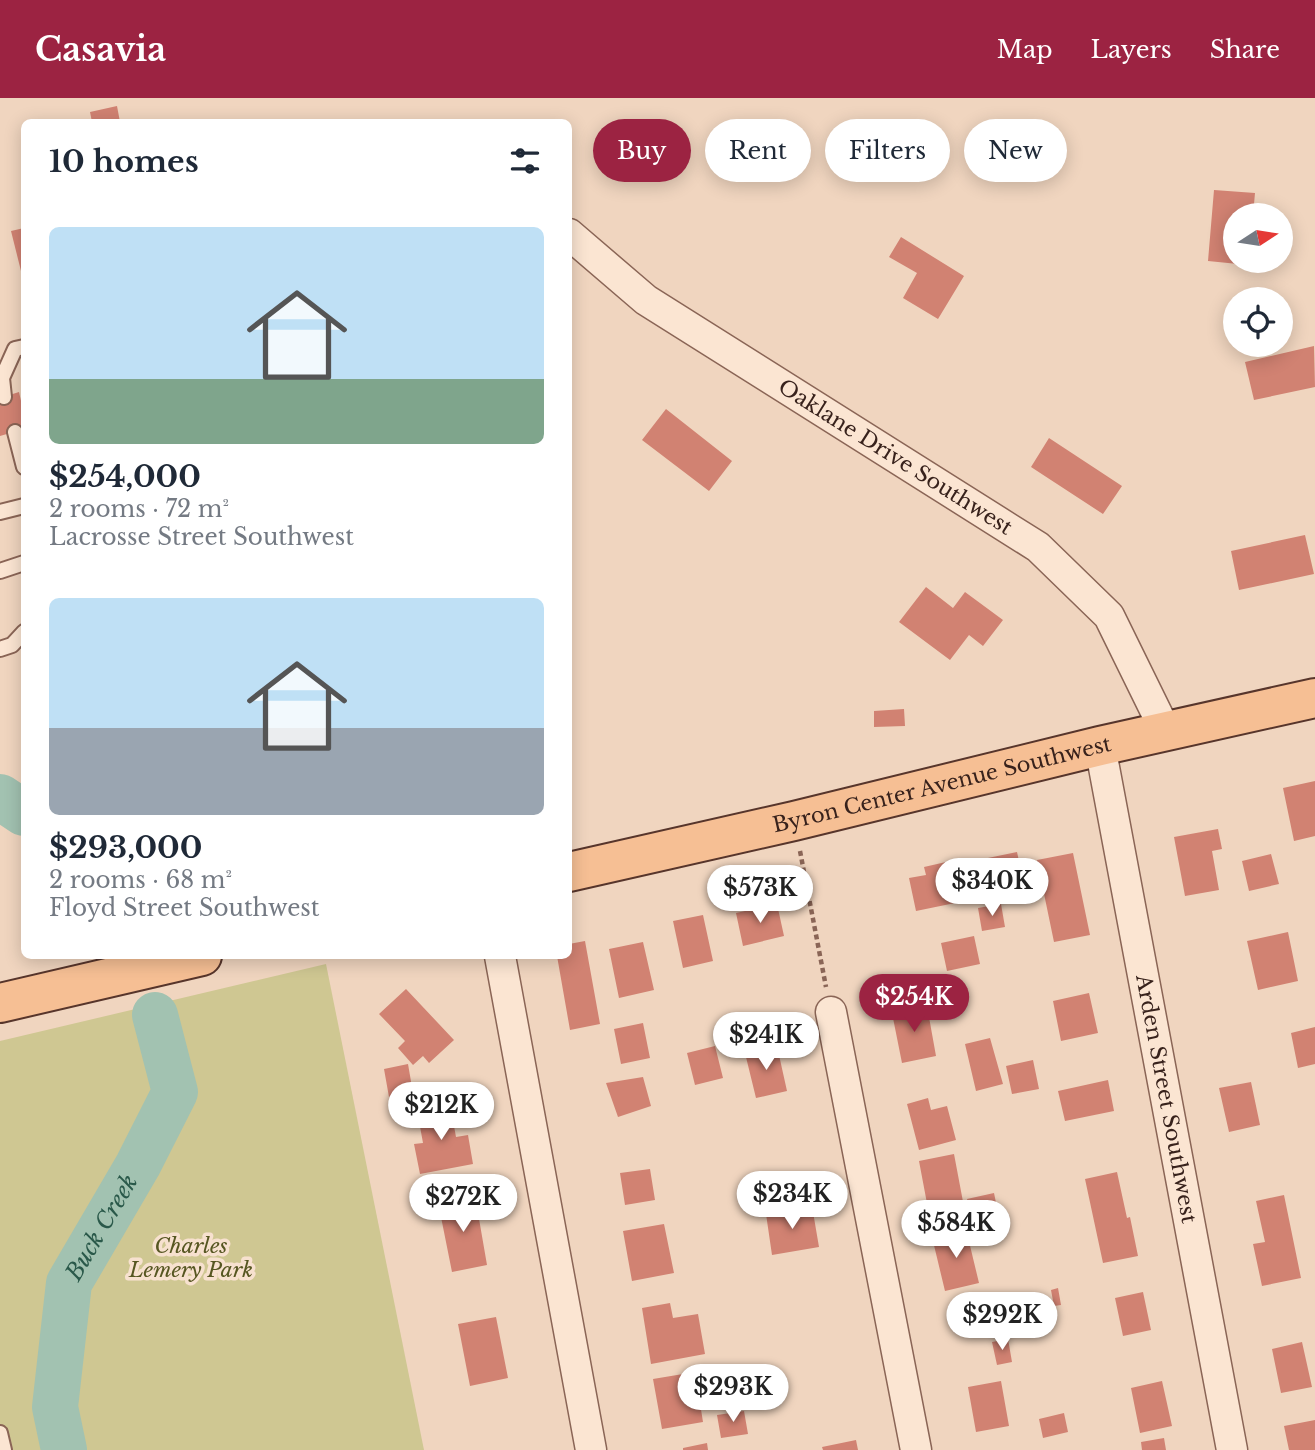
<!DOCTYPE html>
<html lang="en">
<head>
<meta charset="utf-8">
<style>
	:root { --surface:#fff; --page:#f2f2f3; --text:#1f2937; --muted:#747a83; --accent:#9c2342 }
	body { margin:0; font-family:"Libre Baskerville",serif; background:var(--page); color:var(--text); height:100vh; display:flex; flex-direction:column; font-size:26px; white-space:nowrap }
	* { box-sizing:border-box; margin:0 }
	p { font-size:23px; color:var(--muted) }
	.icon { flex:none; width:38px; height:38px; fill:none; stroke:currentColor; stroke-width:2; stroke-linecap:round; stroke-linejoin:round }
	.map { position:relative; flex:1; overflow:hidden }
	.details { position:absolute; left:21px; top:21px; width:551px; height:840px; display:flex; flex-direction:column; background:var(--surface); border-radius:10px; box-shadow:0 4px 18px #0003 }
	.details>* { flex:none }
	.guide { position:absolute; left:593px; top:21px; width:616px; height:63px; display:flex; gap:14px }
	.needle { width:46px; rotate:78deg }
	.fabs { position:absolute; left:1223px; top:105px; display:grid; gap:14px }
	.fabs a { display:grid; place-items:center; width:70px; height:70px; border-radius:50%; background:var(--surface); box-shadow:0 4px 18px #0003; font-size:35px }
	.price { position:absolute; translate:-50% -60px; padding:0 16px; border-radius:24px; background:#fff; color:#222; font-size:23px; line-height:46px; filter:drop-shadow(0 2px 4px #0008) }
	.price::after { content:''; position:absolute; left:50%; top:42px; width:21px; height:16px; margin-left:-10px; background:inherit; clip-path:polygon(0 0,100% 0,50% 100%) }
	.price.selected { background:var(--accent); color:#fff }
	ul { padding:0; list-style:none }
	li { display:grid; align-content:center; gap:14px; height:371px; padding:0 28px }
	li span { display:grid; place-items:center; height:217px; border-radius:10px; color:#555 }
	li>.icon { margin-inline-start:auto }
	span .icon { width:126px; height:126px; fill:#fffc; stroke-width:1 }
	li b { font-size:30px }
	h2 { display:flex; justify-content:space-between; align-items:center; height:84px; padding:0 28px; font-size:30px }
	.pill { padding:0 24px; border-radius:32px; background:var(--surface); box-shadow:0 4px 18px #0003; font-size:24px; line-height:63px }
	.pill.selected { background:var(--accent); color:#fff }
	header { display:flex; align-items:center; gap:42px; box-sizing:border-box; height:98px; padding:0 35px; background:var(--accent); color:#fff }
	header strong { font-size:33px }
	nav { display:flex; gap:38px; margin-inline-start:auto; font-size:24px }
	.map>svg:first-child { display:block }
	.green { fill:#cfc792 }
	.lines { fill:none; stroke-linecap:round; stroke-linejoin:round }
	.river { stroke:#a2c2b1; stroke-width:46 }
	.building { fill:#d18272 }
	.service-casing { stroke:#8a6556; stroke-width:18 }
	.minor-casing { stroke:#8a6556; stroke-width:33 }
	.primary-casing { stroke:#57352b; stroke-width:42 }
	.path { stroke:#8a6556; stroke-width:4.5; stroke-dasharray:5 3.5; stroke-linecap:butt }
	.service { stroke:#fbe5d2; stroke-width:14 }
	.minor { stroke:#fbe5d2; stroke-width:30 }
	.primary { stroke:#f6bf94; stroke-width:38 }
	.labels { text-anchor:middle; stroke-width:7; stroke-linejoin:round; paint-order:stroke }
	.street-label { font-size:21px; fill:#38221c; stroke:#f7e1cf }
	.park-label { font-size:21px; font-style:italic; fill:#565621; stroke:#f7e1cf }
	.water-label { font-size:23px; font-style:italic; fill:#2a594a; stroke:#f7e1cf }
</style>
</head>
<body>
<header>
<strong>Casavia</strong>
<nav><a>Map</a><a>Layers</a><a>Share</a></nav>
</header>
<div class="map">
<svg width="1315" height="1352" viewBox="0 0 1315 1352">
	<rect width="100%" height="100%" fill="#f0d5bf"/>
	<path class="green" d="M326,866l98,486h-424v-409z"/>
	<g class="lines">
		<g class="river">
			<path d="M0,699l24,16"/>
			<path id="s1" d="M64,1352l-9,-43 14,-124 69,-118 37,-73 -20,-77"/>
		</g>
	</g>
	<path class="building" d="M117,8l3,16h-28l-2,-10z
		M1214,92l41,3 -2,22h-17v46h13l-1,4 -40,-4z
		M24,130v55l-13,-52z
		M901,139l63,39 -26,43 -35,-21 14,-25 -28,-16z
		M1314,248l1,41 -61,13 -9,-38z
		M19,294l5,22v15l-24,7v-38z
		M666,311l66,52 -23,30 -67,-51z
		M1049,340l73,48 -19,28 -72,-47z
		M1305,437l9,39 -75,16 -8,-39z
		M926,489l27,21 12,-16 38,28 -20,26 -14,-11 -19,25 -51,-38z
		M904,611l1,17 -31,1v-16z
		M1315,683v55l-21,5 -11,-53z
		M1218,731l4,20 -10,2 7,39 -34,6 -11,-59z
		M1017,754l9,41 -35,8 -8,-42z
		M1073,755l17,82 -36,7 -17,-82z
		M1271,756l8,30 -30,7 -7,-30z
		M946,764l9,41 -39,8 -7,-33 17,-3 -2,-8z
		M777,806l7,32 -41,10 -7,-33z
		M1001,806l4,23 -23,4 -4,-23z
		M703,817l10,46 -30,7 -10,-47z
		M1288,834l10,49 -40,9 -11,-49z
		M974,838l6,28 -33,7 -6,-28z
		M585,843l15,83 -30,6 -13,-74h12v-12z
		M643,844l11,48 -35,8 -10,-49z
		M406,891l48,51 -25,23 -6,-7 -10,9 -15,-17 7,-7 -26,-27z
		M1089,895l9,40 -37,8 -8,-40z
		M927,908l9,50 -34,7 -10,-50z
		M643,925l7,35 -29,6 -7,-35z
		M1315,929v37l-17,4 -7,-35z
		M990,940l13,46 -27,7 -11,-47z
		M715,948l8,32 -28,7 -8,-32z
		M777,948l10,45 -31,7 -11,-45z
		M1033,962l6,29 -27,5 -6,-28z
		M408,966l5,29 -24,4 -5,-28z
		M643,979l8,29 -33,11 -12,-34z
		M1108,982l6,31 -49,10 -7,-30z
		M1251,984l9,43 -31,7 -10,-44z
		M928,1000l3,12 16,-4 9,34 -37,10 -12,-46z
		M450,1006l6,33 12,-2 5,29 -53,10 -6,-30 9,-1 -6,-33z
		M954,1056l10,53 -35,7 -10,-53z
		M650,1071l5,31 -30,5 -5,-32z
		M1117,1074l10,46 3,-1 8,39 -35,7 -18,-84z
		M994,1095l5,24 -26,6 -6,-24z
		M1284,1097l17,83 -39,8 -9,-42 12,-2 -9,-41z
		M471,1098l3,18 4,-1 9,52 -35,7 -14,-70z
		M812,1108l7,41 -47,8 -6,-41z
		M664,1126l10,49 -42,8 -9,-50z
		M966,1131l13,54 -34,8 -13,-54z
		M1058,1190l3,17 -7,1 -3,-16z
		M1143,1194l8,38 -28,6 -8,-38z
		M670,1205l3,15 25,-4 7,40 -54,10 -9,-56z
		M1042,1206l6,28 -26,5 -6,-27z
		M496,1219l12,61 -38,8 -12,-62z
		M1008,1241l4,23 -15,3 -5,-23z
		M1302,1244l10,45 -31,6 -9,-44z
		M695,1274l8,50 -41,7 -9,-50z
		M1001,1283l8,45 -33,6 -8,-45z
		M1162,1283l10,45 -32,7 -9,-45z
		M744,1313l4,23 -27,4 -4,-23z
		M1064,1315l4,19 -25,6 -4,-19z
		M1315,1322v30h-26l-5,-24z
		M1164,1340l2,12h-24l-1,-8z
		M856,1342l2,10h-35l-1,-3z
		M707,1345l1,7h-25v-2z"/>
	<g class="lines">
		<defs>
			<path id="service" d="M4,299l-2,-19 13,-29 9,-2
				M15,334l9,35
				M0,414l24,-6
				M0,473l24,-8
				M0,551l12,-4 12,-13
				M0,1335l4,17"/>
			<g id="minor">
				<path id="s2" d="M569,136l77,66 392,247 71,69 57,116"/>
				<path id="s3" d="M1100,648l132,704"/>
				<path d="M500,858l91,494"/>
				<path d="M831,914l85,438"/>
			</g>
			<g id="primary">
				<path id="s4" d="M569,774l225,-51 306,-75 215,-48"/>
				<path d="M0,905l202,-47"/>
			</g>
		</defs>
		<use href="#service" class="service-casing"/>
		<use href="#minor" class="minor-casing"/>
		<use href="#primary" class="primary-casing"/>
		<path class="path" d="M800,753l26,136"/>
		<use href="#service" class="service"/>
		<use href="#minor" class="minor"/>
		<use href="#primary" class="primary"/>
	</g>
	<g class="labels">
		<g class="street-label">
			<text dy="7" stroke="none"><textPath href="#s2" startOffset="396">Oaklane Drive Southwest</textPath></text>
			<text dy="7" stroke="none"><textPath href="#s4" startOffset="383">Byron Center Avenue Southwest</textPath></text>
			<text dy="7" stroke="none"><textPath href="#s3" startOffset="359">Arden Street Southwest</textPath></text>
		</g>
		<g class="park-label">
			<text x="191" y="1155">Charles<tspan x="191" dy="24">Lemery Park</tspan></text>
		</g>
		<g class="water-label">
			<text dy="8" stroke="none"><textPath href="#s1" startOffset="233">Buck Creek</textPath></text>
		</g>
	</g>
</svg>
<div class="fabs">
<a><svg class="needle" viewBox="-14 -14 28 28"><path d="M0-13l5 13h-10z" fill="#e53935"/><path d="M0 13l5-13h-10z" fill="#747a83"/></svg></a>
<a><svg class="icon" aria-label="locate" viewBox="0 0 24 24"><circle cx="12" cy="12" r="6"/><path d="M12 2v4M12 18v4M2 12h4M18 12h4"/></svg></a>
</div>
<b class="price" style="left:992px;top:820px">$340K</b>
<b class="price" style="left:760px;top:827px">$573K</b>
<b class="price selected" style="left:914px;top:936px">$254K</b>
<b class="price" style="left:766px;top:974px">$241K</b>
<b class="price" style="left:441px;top:1044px">$212K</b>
<b class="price" style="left:792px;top:1133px">$234K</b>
<b class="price" style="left:463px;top:1136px">$272K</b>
<b class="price" style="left:956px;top:1162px">$584K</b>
<b class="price" style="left:1002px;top:1254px">$292K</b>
<b class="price" style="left:733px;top:1326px">$293K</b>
<div class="guide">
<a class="pill selected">Buy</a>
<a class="pill">Rent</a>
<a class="pill">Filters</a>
<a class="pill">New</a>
</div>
<section class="details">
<h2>10 homes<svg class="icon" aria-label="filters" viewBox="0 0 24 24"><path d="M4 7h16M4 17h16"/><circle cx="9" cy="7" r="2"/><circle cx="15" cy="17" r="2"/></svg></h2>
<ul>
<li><span style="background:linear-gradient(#bfe0f5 70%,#7fa58c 0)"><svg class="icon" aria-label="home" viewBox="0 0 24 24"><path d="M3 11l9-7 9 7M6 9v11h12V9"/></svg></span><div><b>$254,000</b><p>2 rooms · 72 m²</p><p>Lacrosse Street Southwest</p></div></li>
<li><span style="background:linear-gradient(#bfe0f5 60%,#9aa5b1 0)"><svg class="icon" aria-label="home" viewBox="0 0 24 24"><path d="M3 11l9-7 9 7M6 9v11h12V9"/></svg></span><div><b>$293,000</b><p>2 rooms · 68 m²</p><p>Floyd Street Southwest</p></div></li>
</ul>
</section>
</div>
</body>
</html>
